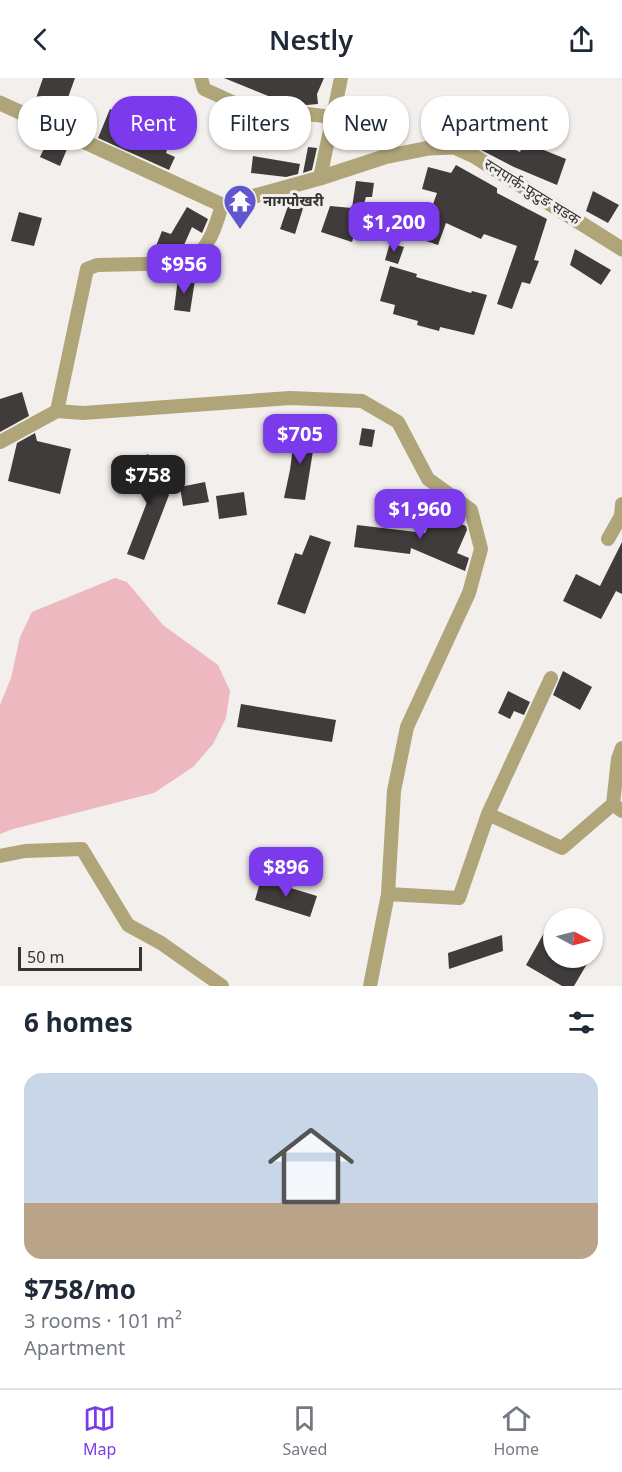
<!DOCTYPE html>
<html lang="en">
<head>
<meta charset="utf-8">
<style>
	:root { --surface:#fff; --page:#f2f2f3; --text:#1f2937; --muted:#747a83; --line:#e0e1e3; --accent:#7c3aed }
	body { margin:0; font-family:"Noto Sans","Noto Sans Devanagari",sans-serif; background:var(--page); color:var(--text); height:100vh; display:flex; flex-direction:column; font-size:22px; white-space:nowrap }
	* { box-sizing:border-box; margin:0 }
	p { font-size:20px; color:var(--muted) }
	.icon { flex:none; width:33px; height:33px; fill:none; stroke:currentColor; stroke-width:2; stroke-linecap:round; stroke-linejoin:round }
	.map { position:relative; height:908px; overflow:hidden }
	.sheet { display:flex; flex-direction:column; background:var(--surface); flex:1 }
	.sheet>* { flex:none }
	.top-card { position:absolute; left:18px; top:18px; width:586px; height:54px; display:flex; gap:12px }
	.needle { width:39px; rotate:97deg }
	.fabs { position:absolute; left:543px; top:830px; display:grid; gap:12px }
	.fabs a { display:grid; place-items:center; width:60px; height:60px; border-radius:50%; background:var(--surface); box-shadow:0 2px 4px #0004; font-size:30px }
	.scale { position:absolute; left:18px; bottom:15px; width:124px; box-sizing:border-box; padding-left:6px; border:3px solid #353433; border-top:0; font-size:16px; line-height:21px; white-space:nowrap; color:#353433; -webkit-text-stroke:4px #f2efec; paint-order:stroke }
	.price { position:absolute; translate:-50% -51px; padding:0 14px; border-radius:12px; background:var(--accent); color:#fff; font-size:20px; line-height:39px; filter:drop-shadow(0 2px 3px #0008) }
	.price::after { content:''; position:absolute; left:50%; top:36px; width:18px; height:14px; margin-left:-9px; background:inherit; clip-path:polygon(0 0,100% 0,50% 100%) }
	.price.current { background:#222; color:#fff }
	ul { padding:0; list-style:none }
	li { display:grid; align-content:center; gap:12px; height:318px; padding:0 24px }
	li+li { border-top:2px solid var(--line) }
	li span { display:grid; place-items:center; height:186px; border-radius:18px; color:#555 }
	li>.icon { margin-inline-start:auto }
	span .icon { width:108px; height:108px; fill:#fffc; stroke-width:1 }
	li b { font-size:26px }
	h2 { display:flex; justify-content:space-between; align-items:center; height:72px; padding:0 24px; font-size:26px }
	.tag { padding:0 21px; border-radius:24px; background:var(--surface); box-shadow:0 2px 4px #0004; font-size:21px; line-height:54px }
	.tag.current { background:var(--accent); color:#fff }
	header { display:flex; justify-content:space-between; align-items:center; height:78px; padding:0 24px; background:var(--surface); font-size:27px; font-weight:600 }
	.menu { display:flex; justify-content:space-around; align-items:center; height:84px; border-top:2px solid var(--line); background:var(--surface); font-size:16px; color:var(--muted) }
	.menu a { display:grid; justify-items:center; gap:3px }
	.menu .current { color:var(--accent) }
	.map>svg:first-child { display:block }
	.green { fill:#edb8c0 }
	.building { fill:#3f3c3b }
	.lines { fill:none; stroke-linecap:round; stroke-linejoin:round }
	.minor { stroke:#afa579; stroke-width:14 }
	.tertiary { stroke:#afa579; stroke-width:15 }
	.labels { text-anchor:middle; stroke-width:6; stroke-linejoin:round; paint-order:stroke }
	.street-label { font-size:15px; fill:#353433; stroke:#f2efec }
	.poi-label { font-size:15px; font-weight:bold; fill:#353433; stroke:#f2efec; text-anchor:start }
</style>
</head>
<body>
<header><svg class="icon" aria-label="back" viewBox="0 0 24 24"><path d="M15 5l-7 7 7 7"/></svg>Nestly<svg class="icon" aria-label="share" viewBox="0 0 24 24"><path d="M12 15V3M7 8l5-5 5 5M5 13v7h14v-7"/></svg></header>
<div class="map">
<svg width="622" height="908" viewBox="0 0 622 908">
	<rect width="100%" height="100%" fill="#f2efec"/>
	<path class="green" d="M115,500l12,4 36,43 55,40 12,26 -4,27 -13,26 -20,23 -39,26 -141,36 -13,5v-129l11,-27 9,-41 12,-25z"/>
	<path class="building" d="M43,0h32l-15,42 -27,-13z
		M224,0h100l-7,16 1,10 -11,1 -24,-3z
		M477,30l17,9 -9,19 35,16 4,-10 42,17 -9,26 -43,-18 -56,-29h-12l13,-25 12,6z
		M110,31l23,12 2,-6 32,14 -2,5 6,3 -5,16 9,4 -6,13 -71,-32z
		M48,62l19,9 -7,17 -20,-9z
		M308,69l9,1 -5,22 -9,3z
		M253,78l47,8 -2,10 -12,3 -35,-4z
		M456,87l41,23v5l50,26 -13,41 5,1 -9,23 -8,-2 -10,27 -15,-5 20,-58 -33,-12 -3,5 -35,-16 -8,22 -36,-12 7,-21 19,6 9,-25 -15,-4 6,-22 23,6z
		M356,103l18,2 -2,14h-6l-14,45 -31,-10 9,-26 22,2z
		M593,113l26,14 -11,18 -22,-12z
		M290,122l14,5 -9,29 -15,-5z
		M187,129l21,12 -6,14 -10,-6 -12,27 -17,1 -9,-4 8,-20 9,3z
		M19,134l23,6 -8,28 -23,-5z
		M390,165l14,4 -6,17 -13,-4z
		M575,171l36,21 -10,15 -31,-20z
		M390,188l27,8 -1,3 55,16 1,-2 15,4 -13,40 -34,-8 -1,4 -22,-6 1,-4 -25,-7 2,-9 -15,-4z
		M178,200l17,2 -5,32 -16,-2z
		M22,314l7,24 -29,16v-33z
		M362,350l13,2 -3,17 -13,-2z
		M295,353l21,2 -11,67 -21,-2 6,-28z
		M35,355l2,8 34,8 -11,45 -52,-13 9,-38z
		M148,376l21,41 -25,65 -17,-6 22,-57 -18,-34z
		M205,404l4,20 -26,4 -3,-19z
		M244,414l3,23 -28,4 -3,-23z
		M437,430l23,11 -1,4 7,3 1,4 -10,23 12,5 -4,13 -54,-23 -1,6 -56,-7 3,-22 68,8z
		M310,457l21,7 -26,72 -28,-10 18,-51 7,2z
		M622,464v52l-6,-3 -15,28 -38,-18 13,-27 24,12z
		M563,593l29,16 -12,23 -27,-15z
		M508,613l22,11 -6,13 -10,-4 -4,8 -12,-6z
		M241,626l95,16 -4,22 -95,-15z
		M261,801l56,17 -7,21 -55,-17z
		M544,855l10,5v19h37l-17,29h-12l-36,-21z
		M502,857l1,16 -54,18 -1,-16z"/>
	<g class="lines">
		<path class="minor" d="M201,0l3,11 37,17 91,11
			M320,100l21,-100
			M57,333l26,2 207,-15 72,3 36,21 30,57 43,31 10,39 -12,44 -62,134 -13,64 -6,103 -18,92
			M0,364l57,-31 30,-142 10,-4 92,-2c21,-17 26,-34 33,-58
			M608,461l13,-23 1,-12
			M551,600l-63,136 74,34 51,-44 9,7
			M613,726l5,-45 4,-11
			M0,778l25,-5 57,-2 46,76 33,18 61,43
			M388,816l71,4 29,-84"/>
		<path class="tertiary" d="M0,25l222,102 98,-27 64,-21 45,-9 25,-1 20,9 148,93"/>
	</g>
	<defs>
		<symbol id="temple-pin" viewBox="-11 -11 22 30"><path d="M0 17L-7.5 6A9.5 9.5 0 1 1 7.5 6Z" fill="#6057d0" stroke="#f2efec"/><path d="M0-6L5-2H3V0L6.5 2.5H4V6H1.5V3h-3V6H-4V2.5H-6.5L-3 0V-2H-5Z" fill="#fff"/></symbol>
	</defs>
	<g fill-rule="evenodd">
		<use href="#temple-pin" x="221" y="104" width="38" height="52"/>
	</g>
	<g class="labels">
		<g class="street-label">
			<text transform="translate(532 114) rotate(32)" y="5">रत्नपार्क-फुटुङ सडक</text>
		</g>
		<g class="poi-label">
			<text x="263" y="128">नागपोखरी</text>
		</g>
	</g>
</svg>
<div class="fabs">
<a><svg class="needle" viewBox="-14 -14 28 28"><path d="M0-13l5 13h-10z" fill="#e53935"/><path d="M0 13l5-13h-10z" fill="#747a83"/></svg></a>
</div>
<div class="scale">50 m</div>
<b class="price" style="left:394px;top:175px">$1,200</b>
<b class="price" style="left:184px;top:217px">$956</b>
<b class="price" style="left:300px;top:387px">$705</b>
<b class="price current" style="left:148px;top:428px">$758</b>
<b class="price" style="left:420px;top:462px">$1,960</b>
<b class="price" style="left:286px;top:820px">$896</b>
<div class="top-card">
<a class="tag">Buy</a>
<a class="tag current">Rent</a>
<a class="tag">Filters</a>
<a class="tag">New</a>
<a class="tag">Apartment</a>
</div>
</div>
<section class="sheet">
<h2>6 homes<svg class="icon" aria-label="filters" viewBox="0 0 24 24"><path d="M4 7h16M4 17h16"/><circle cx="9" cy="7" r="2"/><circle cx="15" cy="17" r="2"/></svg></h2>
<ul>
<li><span style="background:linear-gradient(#c9d6e8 70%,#b9a48a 0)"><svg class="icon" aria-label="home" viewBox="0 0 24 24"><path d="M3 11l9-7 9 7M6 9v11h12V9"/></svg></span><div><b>$758/mo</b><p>3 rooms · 101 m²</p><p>Apartment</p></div></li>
</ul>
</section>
<nav class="menu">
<a class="current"><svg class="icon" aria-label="map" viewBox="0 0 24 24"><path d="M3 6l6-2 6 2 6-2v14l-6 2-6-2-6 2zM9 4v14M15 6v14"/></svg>Map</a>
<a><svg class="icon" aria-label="saved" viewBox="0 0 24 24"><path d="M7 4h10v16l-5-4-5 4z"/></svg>Saved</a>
<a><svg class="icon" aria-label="home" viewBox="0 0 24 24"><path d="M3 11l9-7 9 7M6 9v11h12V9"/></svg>Home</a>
</nav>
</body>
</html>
